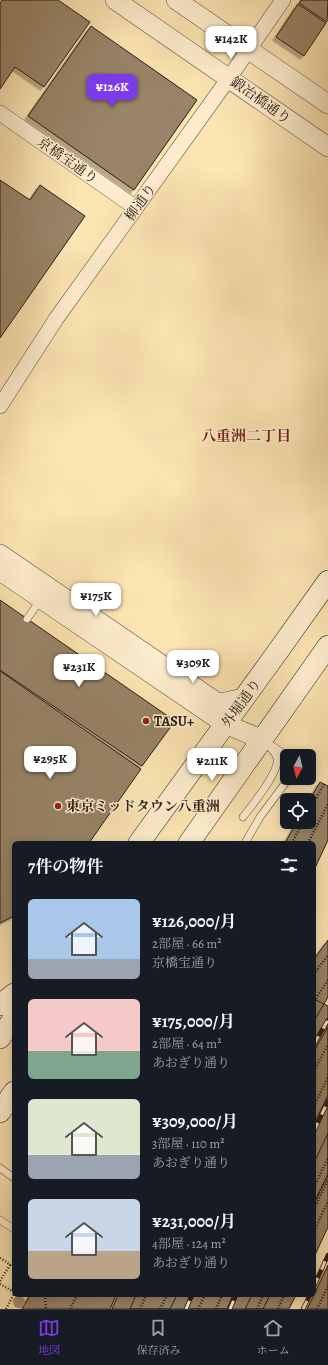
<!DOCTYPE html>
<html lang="ja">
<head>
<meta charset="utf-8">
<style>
	:root { --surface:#171b24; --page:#242831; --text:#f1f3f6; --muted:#9ea1a6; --line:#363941; --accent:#7c3aed }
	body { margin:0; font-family:Alegreya,"Noto Serif JP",serif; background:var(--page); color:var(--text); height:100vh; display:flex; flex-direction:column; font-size:15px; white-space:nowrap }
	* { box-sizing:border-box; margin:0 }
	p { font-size:13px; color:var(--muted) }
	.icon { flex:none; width:22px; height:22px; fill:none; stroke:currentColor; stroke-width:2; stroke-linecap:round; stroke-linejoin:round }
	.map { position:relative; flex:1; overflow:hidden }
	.drawer { position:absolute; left:12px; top:841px; width:304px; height:456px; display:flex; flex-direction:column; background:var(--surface); border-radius:6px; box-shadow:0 2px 10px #0003 }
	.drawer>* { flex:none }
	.needle { width:26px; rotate:188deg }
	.controls { position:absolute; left:280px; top:749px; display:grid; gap:8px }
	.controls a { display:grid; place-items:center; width:36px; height:36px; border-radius:6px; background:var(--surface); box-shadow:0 2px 10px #0003; font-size:20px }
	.price { position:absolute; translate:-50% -34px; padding:0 9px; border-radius:8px; background:#fff; color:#222; font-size:13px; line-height:26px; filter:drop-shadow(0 1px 2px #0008) }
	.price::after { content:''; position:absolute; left:50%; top:24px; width:12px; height:9px; margin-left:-6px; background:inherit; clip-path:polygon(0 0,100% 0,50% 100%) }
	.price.active { background:var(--accent); color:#fff }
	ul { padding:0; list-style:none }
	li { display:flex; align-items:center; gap:12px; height:100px; padding:0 16px }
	li span { display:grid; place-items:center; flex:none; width:112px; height:80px; border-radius:6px; color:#555 }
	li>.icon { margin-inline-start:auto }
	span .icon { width:48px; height:48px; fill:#fffc; stroke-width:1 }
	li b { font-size:17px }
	h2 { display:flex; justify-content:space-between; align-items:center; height:48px; padding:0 16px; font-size:17px }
	.dock { display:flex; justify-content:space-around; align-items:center; height:56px; border-top:1px solid var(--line); background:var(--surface); font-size:11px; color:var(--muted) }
	.dock a { display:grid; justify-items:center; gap:2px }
	.dock .active { color:var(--accent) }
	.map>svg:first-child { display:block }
	.building { fill:#988467; stroke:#2c1c14; filter:url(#shadow) }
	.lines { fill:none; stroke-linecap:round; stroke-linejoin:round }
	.service-casing { stroke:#604e3c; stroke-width:8 }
	.minor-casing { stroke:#604e3c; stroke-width:16 }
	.tertiary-casing { stroke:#604e3c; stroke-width:20 }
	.secondary-casing { stroke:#2c1c14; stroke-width:22 }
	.path { stroke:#2c1c14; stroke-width:2.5; stroke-dasharray:1 2; stroke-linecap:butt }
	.service { stroke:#fdedce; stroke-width:7 }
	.minor { stroke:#fdedce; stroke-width:15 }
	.tertiary { stroke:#fdedce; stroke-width:19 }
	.secondary { stroke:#fdedce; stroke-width:21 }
	.rail-casing { stroke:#2c1c14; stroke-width:4.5 }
	.rail { stroke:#fdedce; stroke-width:3; stroke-dasharray:9; stroke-linecap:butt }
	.tree { fill:#a69272 }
	.poi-dot { fill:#8f2418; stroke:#fdedce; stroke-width:1.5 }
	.labels { text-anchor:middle; stroke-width:3; stroke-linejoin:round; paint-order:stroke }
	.street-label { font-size:14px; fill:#2c1c14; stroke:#fdedce }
	.poi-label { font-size:14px; font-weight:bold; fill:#2c1c14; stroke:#fdedce; text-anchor:start }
	.neighbourhood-label { font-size:15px; font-weight:bold; fill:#7a1f14; stroke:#fdedce }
</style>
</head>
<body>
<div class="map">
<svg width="328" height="1309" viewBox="0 0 328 1309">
	<defs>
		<filter id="shadow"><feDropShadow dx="-3.5" dy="3.5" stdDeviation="0" flood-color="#0004"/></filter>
	</defs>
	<rect width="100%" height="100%" fill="#fce4b3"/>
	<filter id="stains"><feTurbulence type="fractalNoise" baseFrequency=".005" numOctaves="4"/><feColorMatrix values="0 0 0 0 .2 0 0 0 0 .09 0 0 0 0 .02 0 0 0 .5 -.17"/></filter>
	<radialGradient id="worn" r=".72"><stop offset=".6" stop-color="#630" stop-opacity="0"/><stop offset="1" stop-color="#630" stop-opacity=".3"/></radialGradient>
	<path class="building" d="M2,0h56l32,22 -46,65 -29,-20 -15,22v-86z
		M301,0h27l-1,22 -28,-19z
		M298,4l28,19 -22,33 -28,-19z
		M91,26l106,74 -63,90 -106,-74z
		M0,180l30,20 10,-15 45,31 -85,122z
		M0,600l175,121 -33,45 -142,-96z
		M0,671l141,98 -52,74h-75v73l-14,7z
		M320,782l8,4v54l-14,30v-27h-29l12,-21h12v-21z
		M328,940v57l-14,24v-62z
		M314,999l14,7v168l-14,29z
		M328,1027v68l-14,29v-73z
		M328,1133v94l-14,30v-94z
		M328,1265v44h-21l7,-14z
		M30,1295h86l-6,14h-88z
		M118,1295h152l-7,14h-151z
		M136,1295h41l-7,14h-40z
		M192,1295h41l-6,14h-42z
		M252,1295h44l-7,14h-44z"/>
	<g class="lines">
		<defs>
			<path id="service" d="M27,619l14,-20
				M272,746l15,10
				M243,817c9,-12 37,-45 34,-59 -1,-6 -10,-13 -14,-17
				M245,843l15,-26 29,-39
				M0,1168l14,10
				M0,1220l14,9"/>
			<path id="minor" d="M0,113l136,95
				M0,406l56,-87 173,-241 54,-78"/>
			<path id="tertiary" d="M115,0l213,147
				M176,0l152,104
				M0,554l215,147 5,2 24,-5
				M0,571l225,153 36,15"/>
			<path id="secondary" d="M139,843l137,-189 52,-73
				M189,843l139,-197
				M0,1005l14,-11
				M0,1038l14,-20
				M0,1112l14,-20"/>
		</defs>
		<use href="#service" class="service-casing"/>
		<use href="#minor" class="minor-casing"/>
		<use href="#tertiary" class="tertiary-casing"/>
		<use href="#secondary" class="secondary-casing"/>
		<path class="path" d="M309,811l15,-27
			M292,843l11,-21
			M308,843l20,-39
			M314,974l14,-19
			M314,1001l14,-21
			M314,1071l14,-27
			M314,1106l14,-29
			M314,1187l14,-29
			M314,1204l14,-29
			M314,1209l14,-29
			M314,1231l14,-30
			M0,1258l14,9
			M0,1281l10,-16
			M0,1284l14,8
			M45,1295l1,14
			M6,1309l8,-15
			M70,1309l7,-14
			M140,1309l6,-14
			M160,1309l7,-14
			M198,1309l7,-14
			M216,1309l6,-14
			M257,1309l6,-14
			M278,1309l6,-14
			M317,1309l11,-23"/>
		<use href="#service" class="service"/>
		<use href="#minor" class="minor"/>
		<use href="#tertiary" class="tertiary"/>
		<use href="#secondary" class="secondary"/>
		<defs>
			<path id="rail" d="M314,1044l14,-24
				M314,1131l14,-30
				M314,1286l14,-31
				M186,1309l6,-14
				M230,1309l6,-14
				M303,1309l7,-14"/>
		</defs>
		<use href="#rail" class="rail-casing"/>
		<use href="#rail" class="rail"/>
	</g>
	<circle class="tree" cx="19" cy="1302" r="6"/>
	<g class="poi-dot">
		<circle cx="146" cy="721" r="4"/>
		<circle cx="58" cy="806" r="4"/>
	</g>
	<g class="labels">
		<g class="street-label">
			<text transform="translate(261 100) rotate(35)" y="5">鍛冶橋通り</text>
			<text transform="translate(68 160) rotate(35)" y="5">京橋宝通り</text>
			<text transform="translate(140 202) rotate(-54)" y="5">柳通り</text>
			<text transform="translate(241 703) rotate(-54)" y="5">外堀通り</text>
		</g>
		<g class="poi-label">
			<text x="154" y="726">TASU+</text>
			<text x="66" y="811">東京ミッドタウン八重洲</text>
		</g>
		<g class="neighbourhood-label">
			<text x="246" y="441">八重洲二丁目</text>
		</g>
	</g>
	<rect width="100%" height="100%" filter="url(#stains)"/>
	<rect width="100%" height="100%" fill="url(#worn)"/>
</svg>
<div class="controls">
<a><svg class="needle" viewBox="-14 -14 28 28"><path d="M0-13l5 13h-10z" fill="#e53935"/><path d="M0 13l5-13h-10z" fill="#9ea1a6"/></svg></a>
<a><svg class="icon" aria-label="locate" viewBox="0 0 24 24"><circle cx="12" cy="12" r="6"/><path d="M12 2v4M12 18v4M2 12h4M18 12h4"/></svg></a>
</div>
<b class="price" style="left:231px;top:60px">¥142K</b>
<b class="price active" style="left:112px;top:108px">¥126K</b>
<b class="price" style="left:96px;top:617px">¥175K</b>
<b class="price" style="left:193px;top:684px">¥309K</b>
<b class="price" style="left:79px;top:688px">¥231K</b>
<b class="price" style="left:50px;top:780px">¥295K</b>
<b class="price" style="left:212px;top:782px">¥211K</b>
<section class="drawer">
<h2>7件の物件<svg class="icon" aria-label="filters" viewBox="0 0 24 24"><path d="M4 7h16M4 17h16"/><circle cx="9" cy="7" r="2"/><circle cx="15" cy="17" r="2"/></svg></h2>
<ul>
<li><span style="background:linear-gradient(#a9c7e8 75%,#9aa5b1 0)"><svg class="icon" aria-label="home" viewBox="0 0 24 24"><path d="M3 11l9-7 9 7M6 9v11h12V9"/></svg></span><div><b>¥126,000/月</b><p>2部屋 · 66 m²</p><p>京橋宝通り</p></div></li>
<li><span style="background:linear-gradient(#f6c9c9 65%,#7fa58c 0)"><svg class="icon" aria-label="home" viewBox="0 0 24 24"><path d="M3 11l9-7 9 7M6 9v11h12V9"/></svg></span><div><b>¥175,000/月</b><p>2部屋 · 64 m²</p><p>あおぎり通り</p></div></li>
<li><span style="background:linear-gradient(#dfe7d0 70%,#9aa5b1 0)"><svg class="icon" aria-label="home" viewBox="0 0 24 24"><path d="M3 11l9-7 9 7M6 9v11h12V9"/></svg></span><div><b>¥309,000/月</b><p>3部屋 · 110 m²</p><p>あおぎり通り</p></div></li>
<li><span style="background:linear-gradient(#c9d6e8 65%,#b9a48a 0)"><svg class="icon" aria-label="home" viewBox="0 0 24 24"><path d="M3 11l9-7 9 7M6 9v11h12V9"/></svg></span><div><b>¥231,000/月</b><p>4部屋 · 124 m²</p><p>あおぎり通り</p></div></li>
</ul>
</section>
</div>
<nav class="dock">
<a class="active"><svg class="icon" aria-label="map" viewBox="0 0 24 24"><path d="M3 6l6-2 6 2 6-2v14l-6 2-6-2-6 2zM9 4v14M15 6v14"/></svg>地図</a>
<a><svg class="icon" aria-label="saved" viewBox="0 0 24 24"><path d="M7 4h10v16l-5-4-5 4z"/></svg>保存済み</a>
<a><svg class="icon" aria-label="home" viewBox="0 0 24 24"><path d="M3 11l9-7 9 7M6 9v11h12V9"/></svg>ホーム</a>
</nav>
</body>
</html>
